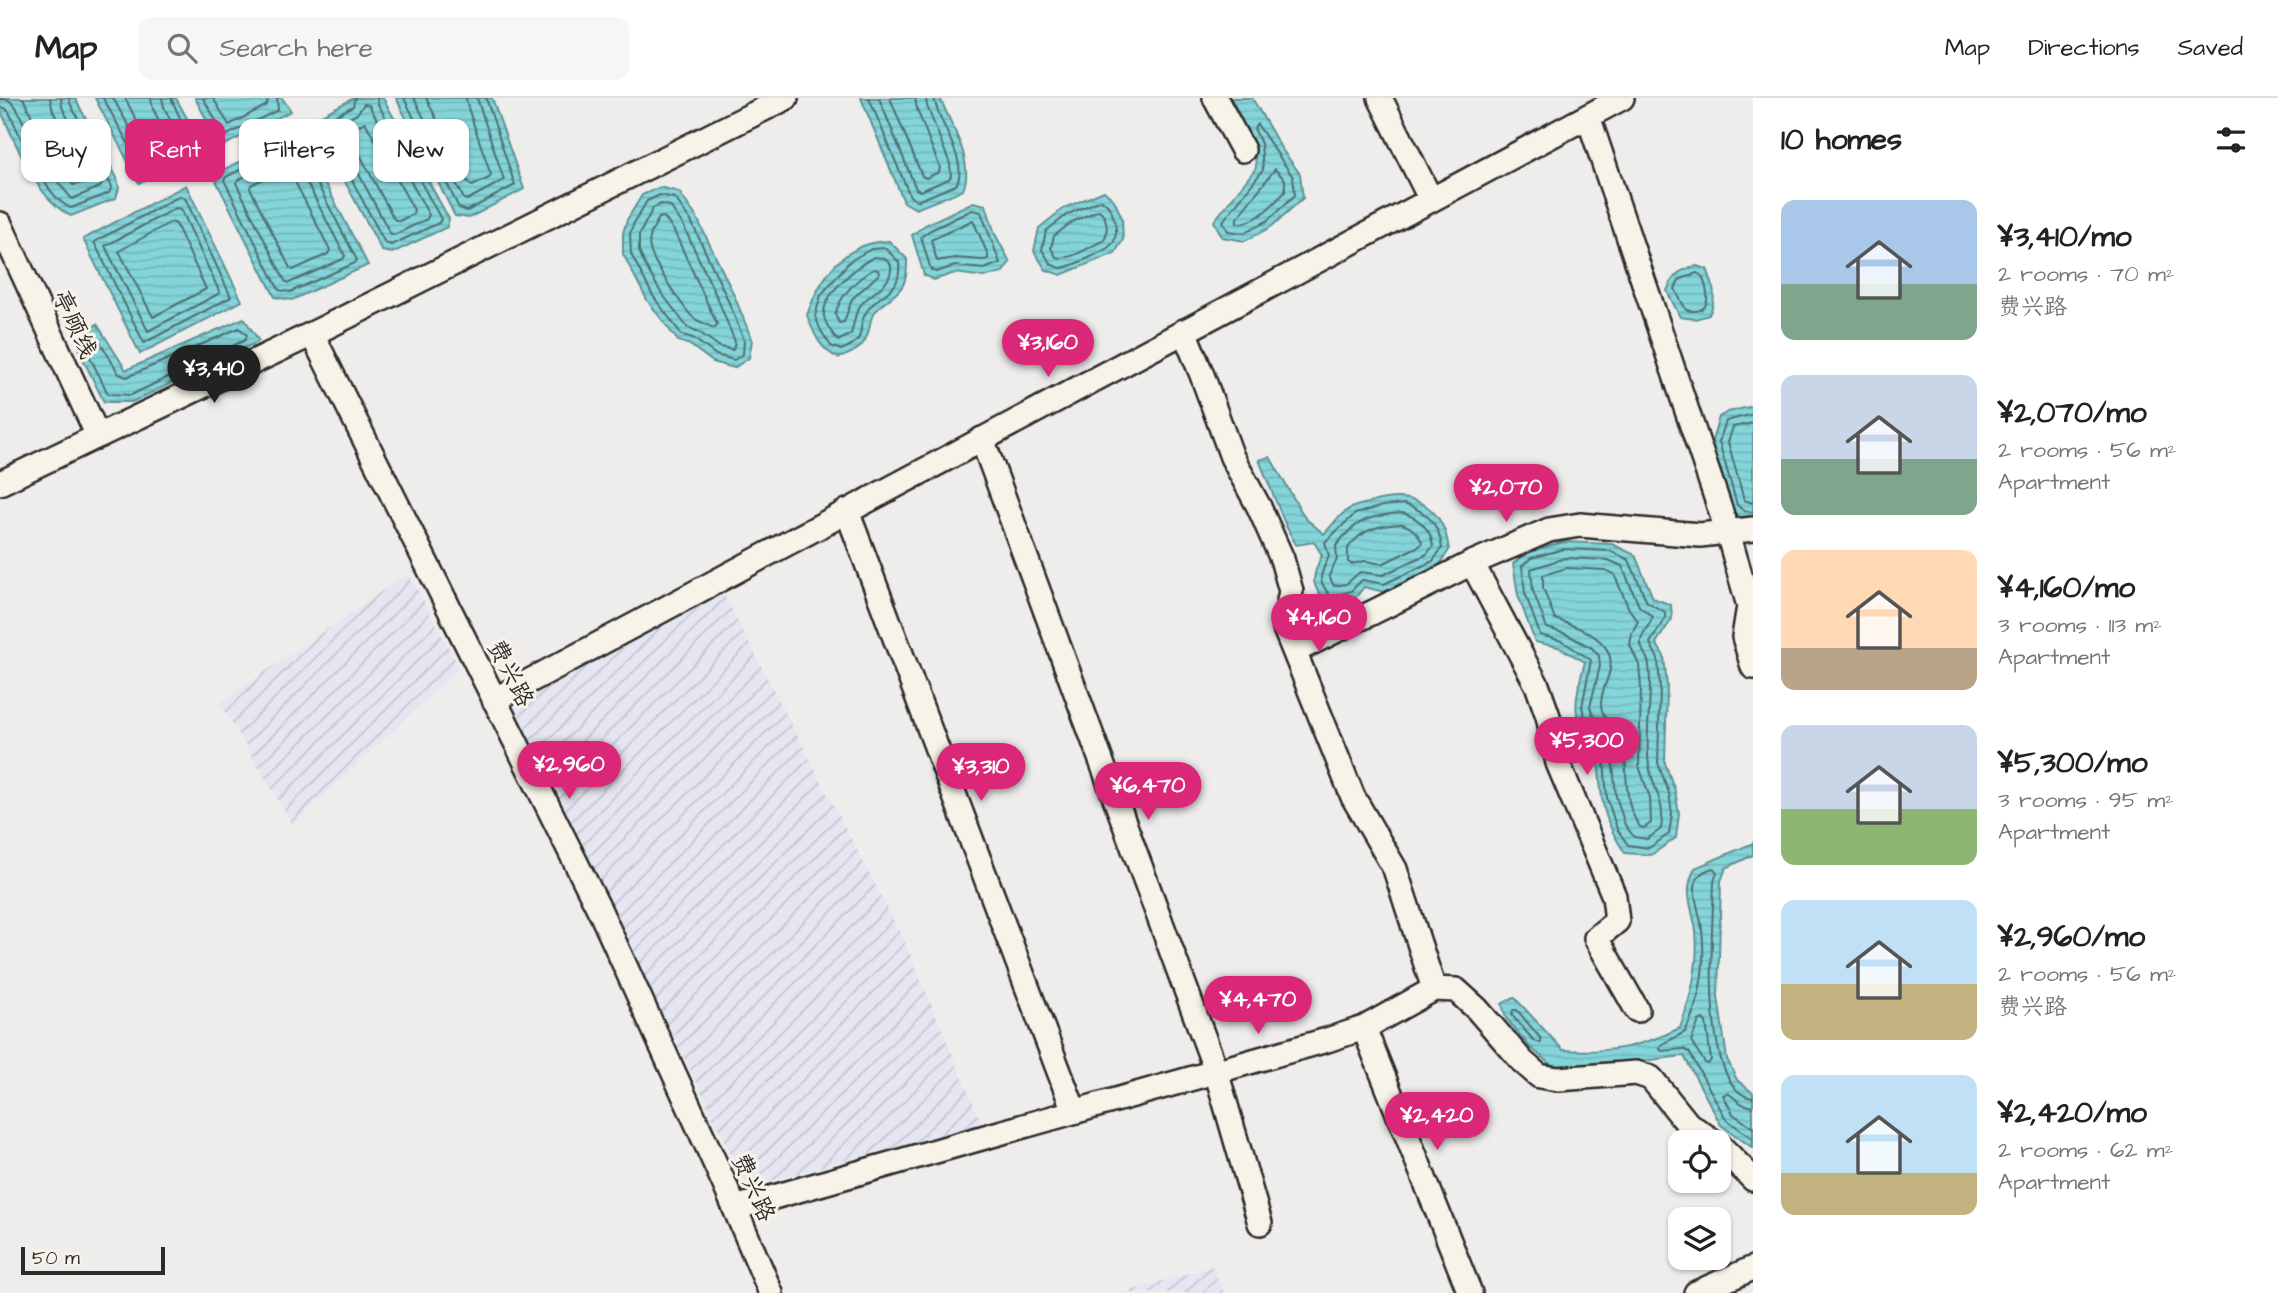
<!DOCTYPE html>
<html lang="en">
<head>
<meta charset="utf-8">
<style>
	:root { --surface:#fff; --page:#f6f6f6; --text:#222; --muted:#767676; --line:#e0e0e0; --accent:#db2777 }
	body { margin:0; font-family:"Architects Daughter","LXGW WenKai TC",sans-serif; background:var(--page); color:var(--text); height:100vh; display:flex; flex-direction:column; font-size:26px; white-space:nowrap }
	* { box-sizing:border-box; margin:0 }
	p { font-size:23px; color:var(--muted) }
	.icon { flex:none; width:38px; height:38px; fill:none; stroke:currentColor; stroke-width:2; stroke-linecap:round; stroke-linejoin:round }
	.map { position:relative; flex:1; overflow:hidden }
	.details { display:flex; flex-direction:column; background:var(--surface); width:525px }
	.details>* { flex:none }
	.top-card { position:absolute; left:21px; top:21px; width:665px; height:63px; display:flex; gap:14px }
	.controls { position:absolute; left:1668px; top:1032px; display:grid; gap:14px }
	.controls a { display:grid; place-items:center; width:63px; height:63px; border-radius:14px; background:var(--surface); box-shadow:0 2px 5px #0004; font-size:35px }
	.scale { position:absolute; left:21px; bottom:18px; width:144px; box-sizing:border-box; padding-left:7px; border:4px solid #2b2b2b; border-top:0; font-size:19px; line-height:24px; white-space:nowrap; color:#2b2b2b; -webkit-text-stroke:5px #f7f3e8; paint-order:stroke }
	.price { position:absolute; translate:-50% -60px; padding:0 16px; border-radius:24px; background:var(--accent); color:#fff; font-size:23px; line-height:46px; filter:drop-shadow(0 2px 4px #0008) }
	.price::after { content:''; position:absolute; left:50%; top:42px; width:21px; height:16px; margin-left:-10px; background:inherit; clip-path:polygon(0 0,100% 0,50% 100%) }
	.price.active { background:#222; color:#fff }
	ul { padding:0; list-style:none }
	li { display:flex; align-items:center; gap:21px; height:175px; padding:0 28px }
	li span { display:grid; place-items:center; flex:none; width:196px; height:140px; border-radius:14px; color:#555 }
	li>.icon { margin-inline-start:auto }
	span .icon { width:84px; height:84px; fill:#fffc; stroke-width:1 }
	li b { font-size:30px }
	h2 { display:flex; justify-content:space-between; align-items:center; height:84px; padding:0 28px; font-size:30px }
	.tag { padding:0 24px; border-radius:14px; background:var(--surface); box-shadow:0 2px 5px #0004; font-size:24px; line-height:63px }
	.tag.active { background:var(--accent); color:#fff }
	header { display:flex; align-items:center; gap:42px; box-sizing:border-box; height:98px; padding:0 35px; background:var(--surface); border-bottom:2px solid var(--line) }
	header strong { font-size:33px }
	nav { display:flex; gap:38px; margin-inline-start:auto; font-size:24px }
	.search { width:490px; height:63px; background:var(--page); display:flex; align-items:center; gap:18px; box-sizing:border-box; padding:0 24px; border-radius:14px; color:var(--muted); font-size:26px }
	main { display:flex; flex:1; min-height:0 }
	.map>svg:first-child { display:block }
	.industrial { fill:url(#industrial-furrows) }
	.water { fill:url(#water-rules); stroke:#609194; stroke-width:2 }
	.lines { fill:none; stroke-linecap:round; stroke-linejoin:round }
	.shore { stroke:#4f6f71; stroke-width:2 }
	.street-casing { stroke:#2b2b2b; stroke-width:28 }
	.street { stroke:#f7f3e8; stroke-width:23 }
	.labels { text-anchor:middle; stroke-width:6; stroke-linejoin:round; paint-order:stroke }
	.street-label { font-size:24px; fill:#2b2b2b; stroke:#f7f3e8 }
</style>
</head>
<body>
<header>
<strong>Map</strong>
<div class="search"><svg class="icon" aria-label="search" viewBox="0 0 24 24"><circle cx="10" cy="10" r="6"/><path d="M15 15l6 6"/></svg>Search here</div>
<nav><a>Map</a><a>Directions</a><a>Saved</a></nav>
</header>
<main>
<div class="map">
<svg width="1753" height="1195" viewBox="0 0 1753 1195">
	<defs>
		<pattern id="industrial-furrows" width="10" height="10" patternUnits="userSpaceOnUse" patternTransform="scale(1.75)"><rect width="10" height="10" fill="#e5e6f1"/><path d="M-1 1l2-2M0 10L10 0M9 11l2-2" fill="none" stroke="#c5c5cf"/></pattern>
		<pattern id="water-rules" width="6" height="5" patternUnits="userSpaceOnUse" patternTransform="scale(1.75)"><rect width="6" height="5" fill="#84d5da"/><path d="M0 2.5h6" fill="none" stroke="#72b7bb"/></pattern>
	</defs>
	<rect width="100%" height="100%" fill="#efedec"/>
	<filter id="ink" filterUnits="userSpaceOnUse"><feTurbulence type="fractalNoise" baseFrequency=".0143" numOctaves="2"/><feDisplacementMap in="SourceGraphic" scale="14" xChannelSelector="R" yChannelSelector="G"/><feConvolveMatrix kernelMatrix="1 2 1 2 8 2 1 2 1" color-interpolation-filters="sRGB"/></filter>
	<g filter="url(#ink)">
		<path class="industrial" d="M408,475l52,95 -167,157 -73,-122z
			M723,495l182,349 77,182 -235,63 -233,-481z
			M1213,1168l11,27h-102z"/>
		<path class="water" d="M0,0h75l42,80 2,10 -3,10 -45,18c-36,-18 -55,-73 -71,-107z
			M95,0h81l29,54 -66,31z
			M195,0h87l9,13 -70,36z
			M354,0h29l66,121 -2,8 -55,26 -10,-2 -70,-131z
			M396,0h96l32,91 -55,29 -14,-2z
			M861,0h79c11,27 35,64 23,92l-47,19 -12,-7z
			M1231,0h21l29,50 19,26 3,24 -32,29 -26,14 -23,-4 -8,-16 42,-53 -2,-23z
			M298,34l70,133 -76,35 -17,-3 -62,-122z
			M186,87l56,116 -102,53 -57,-115z
			M660,89l19,5 18,26 37,77 18,45 -3,18 -15,10 -21,-6 -23,-17 -12,-4 -31,-41 -24,-46v-21l4,-13 15,-25z
			M1104,93l10,9 8,18 1,22 -8,13 -54,22 -15,-5 -12,-19 5,-23 25,-20z
			M973,104l13,3 9,29 15,28 -7,10 -19,5 -29,-4 -21,7 -10,-5 -12,-40 13,-10z
			M889,143l18,18c1,37 -13,31 -33,54 -3,4 -4,11 -5,16 -4,18 -13,23 -30,29 -19,-8 -25,-24 -32,-43 14,-39 37,-73 82,-74z
			M1697,168l10,3c7,17 10,29 2,46l-14,4 -15,-2 -13,-26c6,-17 13,-21 30,-25z
			M244,220l15,23 -127,61h-28l-23,-47 -3,-15 19,-16 29,46z
			M1753,308v112h-12l-10,-8 -19,-69 7,-24 9,-5z
			M1270,359l35,61 19,16c8,-8 15,-20 27,-26 6,-3 14,-4 21,-6 42,-12 72,4 77,48l-10,16 -55,26 -20,-5 -8,10 -26,10c-18,-22 -21,-25 -8,-52l-8,-13 -18,3 -10,-19 -27,-66z
			M1564,444l48,2 23,11 18,43 18,7 1,14 -16,24 8,13 3,30 -2,77 10,28 4,22 -3,25 -25,17 -26,-2c-27,-40 -23,-59 -28,-104 -29,-28 -22,-51 -12,-87l-27,-15 -23,-5 -17,-47 -5,-31 14,-12z
			M1753,745v12l-27,13 -5,13 -3,116 9,62 10,21 16,13v55l-32,-23 -37,-69 -110,13 -22,-3 -23,-20 -23,-28 -4,-14 12,-7 49,53c46,3 76,-2 117,-22 11,-31 19,-62 16,-96 -3,-26 -14,-38 -1,-64z"/>
		<g class="lines">
			<path class="shore" d="M23,0l30,62 20,25 13,-3 1,-4 -34,-67 -3,-13
				M103,0l41,74 50,-23 -23,-51
				M113,0l35,63 34,-17 -18,-37 -2,-9
				M125,0l24,47 4,2 15,-9 -15,-29 -2,-11
				M203,0l22,38 53,-26 -1,-12
				M213,0l16,27 38,-20 1,-7
				M355,0l-2,8 -29,16 -1,3 62,118 6,2 48,-22 2,-4 -63,-115 -1,-6
				M404,0l55,110 8,3 48,-26 -29,-87
				M414,0l50,101 3,1 37,-20 -27,-82
				M426,0l43,86 3,2 17,-8 2,-3 -23,-67 -2,-10
				M869,0l41,98 7,5 39,-16c14,-22 -18,-62 -22,-87
				M879,0l37,91 4,2 29,-12 2,-3 -1,-12 -23,-58 -1,-8
				M890,0l32,78 4,2 13,-6 1,-4 -23,-59 -2,-11
				M0,1l9,1 7,7 28,58 28,34 28,-12 2,-3 -40,-77 -1,-9
				M364,6l5,1 60,110 -2,4 -33,16 -4,-2 -55,-104 1,-4 21,-11z
				M0,10h5l4,4c12,25 36,86 62,96l38,-15 3,-6 -42,-84 -1,-5
				M365,24l49,88 -1,4 -14,7 -5,-2 -45,-85 1,-4z
				M1257,26l36,53 2,18 -28,26 -23,12 -16,-2 -5,-10 40,-51 -2,-26 -7,-16z
				M292,45l5,2 60,115 -2,3 -65,29 -11,-2 -55,-110 2,-3z
				M288,57l5,1 52,100 -2,3 -54,24 -4,-2 -49,-98 2,-3z
				M284,71l5,1 41,80 -2,4 -35,16 -3,-2 -40,-80 1,-3z
				M1275,71l10,11v12c-12,12 -30,33 -48,31v-5z
				M660,97l15,3 16,23 36,77 17,42 -1,14 -9,6 -18,-5 -23,-17 -11,-3 -29,-39 -22,-42 -1,-20 4,-11 13,-22z
				M180,98l5,2 46,99 -87,46 -50,-101z
				M1101,102c12,6 20,32 11,44 -5,7 -42,23 -51,24 -2,0 -9,-3 -10,-4l-9,-14 4,-19 22,-17z
				M661,106l9,2 13,19 36,77 16,40 -2,8 -13,-3 -21,-15 -12,-5 -27,-36 -15,-26 -6,-14v-16l14,-27z
				M176,110l5,1 39,84 -72,38 -43,-85z
				M972,112l9,2 19,51 -16,6 -29,-3 -19,6 -5,-2 -10,-33 8,-6z
				M1099,112c8,6 10,21 5,30 -12,6 -34,21 -48,17l-5,-9 3,-12 18,-14z
				M664,119l10,14 43,93 -2,4c-6,-1 -14,-6 -20,-9 -9,-6 -43,-58 -45,-70 -3,-12 4,-22 9,-31z
				M973,122l15,35v4l-5,1 -28,-2 -18,3 -6,-21z
				M171,124l5,2 30,65 -53,28 -34,-66z
				M885,150l14,14c3,32 -18,28 -32,49 -13,19 4,27 -26,39l-10,-4 -10,-15 -6,-15 6,-21 29,-34 21,-12z
				M874,159l10,1 7,7c2,22 -21,26 -31,41 -6,7 -6,20 -9,28l-13,7c-5,-7 -13,-16 -14,-25 -2,-22 33,-50 50,-59z
				M874,171l4,1 1,4 -27,25 -8,23 -5,1 -4,-9c6,-19 21,-35 39,-45z
				M1697,175l5,3c7,17 11,40 -16,34l-11,-21 4,-9z
				M239,230l8,7 -2,5 -114,55 -23,-1 -20,-41 -2,-9 7,-7h4l22,37 8,3z
				M1753,316l-27,7 -7,21 18,63 7,6 9,1
				M1753,325l-20,4 -5,15 16,58 9,3
				M1404,406c23,7 35,20 38,44l-9,13 -49,23 -22,-4 -11,11 -20,6c-15,-19 -11,-20 -2,-41l-4,-14 30,-28 28,-8z
				M1403,415c16,5 28,16 30,33l-6,8 -44,21 -23,-3 -14,12 -12,2 -5,-10 8,-17 -1,-13c19,-26 35,-31 67,-33z
				M1402,426c10,3 14,8 20,17l-1,4 -39,19 -17,-3 -14,3 -3,-2v-14c14,-19 31,-23 54,-24z
				M1564,451l46,2 19,9 18,42 18,10v6l-15,25 8,16 2,28 -2,76 11,30 3,21 -3,20 -20,14 -21,-3 -11,-16 -10,-31 -4,-51 -13,-14 -8,-26 9,-47 -29,-19 -22,-6 -15,-42 -3,-27 9,-8z
				M1565,460l43,2 14,6 17,40 14,11c-3,8 -11,15 -12,24 -1,10 8,16 8,25 4,33 -5,68 0,99 4,25 17,37 12,64l-14,10 -13,-2 -9,-12 -9,-29 -5,-52 -13,-16 -8,-21 10,-41 -1,-10 -7,-8 -26,-14 -19,-6 -14,-37 -2,-22z
				M1567,470l38,2 9,4 15,35 9,12 -6,12 -2,12 9,20 2,22 -2,79 11,32 1,25 -7,5 -4,-1c-19,-26 -10,-56 -18,-84 -4,-15 -19,-21 -21,-37 -1,-13 7,-25 9,-37 6,-30 -34,-43 -55,-50l-12,-31v-13z
				M1513,912h4l24,29v4l-7,-2 -22,-26z
				M1703,921l3,3 5,38 -3,4 -3,-1 -14,-22 8,-20z
				M1753,1000c-55,-6 -40,-177 -39,-216l3,-10 -4,-4c-8,3 -14,5 -17,13 -4,15 5,34 6,49 4,35 -2,71 -17,102l-24,13 -2,3 3,3 21,-2 6,3 37,67 27,20
				M1753,1009l-11,-3 -14,-11 -5,2 10,19 20,14"/>
			<defs>
				<path id="street" d="M1215,0l28,52
					M1380,0l51,102
					M1588,18l140,417 21,73 -5,31 9,30
					M0,126l98,212 -98,47
					M1184,233l18,44 30,82 27,50 23,52 9,32 -7,35 69,171 42,72 39,120
					M312,236l288,577 124,272 47,110
					M98,338l214,-102 474,-236
					M982,341l234,632 44,152
					M847,413l227,600
					M1472,465l65,122 11,31 10,47 56,133 3,25 -21,17 41,72
					M1295,553l177,-88 77,-33 31,-5 120,10 53,-6
					M494,602l1128,-602
					M1364,930l106,265
					M1718,1046l35,35
					M735,1110l592,-168 37,-12 70,-39 22,1 21,19 46,53 16,14 19,3 78,-6 15,5 37,46 28,19
					M1696,1195l57,-25"/>
			</defs>
			<use href="#street" class="street-casing"/>
			<use href="#street" class="street"/>
		</g>
	</g>
	<g class="labels">
		<g class="street-label">
			<text transform="translate(75 226) rotate(65)" y="8">亭顾线</text>
			<text transform="translate(511 575) rotate(63)" y="8">费兴路</text>
			<text transform="translate(754 1089) rotate(66)" y="8">费兴路</text>
		</g>
	</g>
</svg>
<div class="controls">
<a><svg class="icon" aria-label="locate" viewBox="0 0 24 24"><circle cx="12" cy="12" r="6"/><path d="M12 2v4M12 18v4M2 12h4M18 12h4"/></svg></a>
<a><svg class="icon" aria-label="layers" viewBox="0 0 24 24"><path d="M12 4l9 5-9 5-9-5zM3 14l9 5 9-5"/></svg></a>
</div>
<div class="scale">50 m</div>
<b class="price" style="left:1048px;top:281px">¥3,160</b>
<b class="price active" style="left:214px;top:307px">¥3,410</b>
<b class="price" style="left:1506px;top:426px">¥2,070</b>
<b class="price" style="left:1319px;top:556px">¥4,160</b>
<b class="price" style="left:1587px;top:679px">¥5,300</b>
<b class="price" style="left:569px;top:703px">¥2,960</b>
<b class="price" style="left:981px;top:705px">¥3,310</b>
<b class="price" style="left:1148px;top:724px">¥6,470</b>
<b class="price" style="left:1258px;top:938px">¥4,470</b>
<b class="price" style="left:1437px;top:1054px">¥2,420</b>
<div class="top-card">
<a class="tag">Buy</a>
<a class="tag active">Rent</a>
<a class="tag">Filters</a>
<a class="tag">New</a>
</div>
</div>
<section class="details">
<h2>10 homes<svg class="icon" aria-label="filters" viewBox="0 0 24 24"><path d="M4 7h16M4 17h16"/><circle cx="9" cy="7" r="2"/><circle cx="15" cy="17" r="2"/></svg></h2>
<ul>
<li><span style="background:linear-gradient(#a9c7e8 60%,#7fa58c 0)"><svg class="icon" aria-label="home" viewBox="0 0 24 24"><path d="M3 11l9-7 9 7M6 9v11h12V9"/></svg></span><div><b>¥3,410/mo</b><p>2 rooms · 70 m²</p><p>费兴路</p></div></li>
<li><span style="background:linear-gradient(#c9d6e8 60%,#7fa58c 0)"><svg class="icon" aria-label="home" viewBox="0 0 24 24"><path d="M3 11l9-7 9 7M6 9v11h12V9"/></svg></span><div><b>¥2,070/mo</b><p>2 rooms · 56 m²</p><p>Apartment</p></div></li>
<li><span style="background:linear-gradient(#ffd9b3 70%,#b9a48a 0)"><svg class="icon" aria-label="home" viewBox="0 0 24 24"><path d="M3 11l9-7 9 7M6 9v11h12V9"/></svg></span><div><b>¥4,160/mo</b><p>3 rooms · 113 m²</p><p>Apartment</p></div></li>
<li><span style="background:linear-gradient(#c9d6e8 60%,#8fb573 0)"><svg class="icon" aria-label="home" viewBox="0 0 24 24"><path d="M3 11l9-7 9 7M6 9v11h12V9"/></svg></span><div><b>¥5,300/mo</b><p>3 rooms · 95 m²</p><p>Apartment</p></div></li>
<li><span style="background:linear-gradient(#bfe0f5 60%,#c2b280 0)"><svg class="icon" aria-label="home" viewBox="0 0 24 24"><path d="M3 11l9-7 9 7M6 9v11h12V9"/></svg></span><div><b>¥2,960/mo</b><p>2 rooms · 56 m²</p><p>费兴路</p></div></li>
<li><span style="background:linear-gradient(#bfe0f5 70%,#c2b280 0)"><svg class="icon" aria-label="home" viewBox="0 0 24 24"><path d="M3 11l9-7 9 7M6 9v11h12V9"/></svg></span><div><b>¥2,420/mo</b><p>2 rooms · 62 m²</p><p>Apartment</p></div></li>
</ul>
</section>
</main>
</body>
</html>
